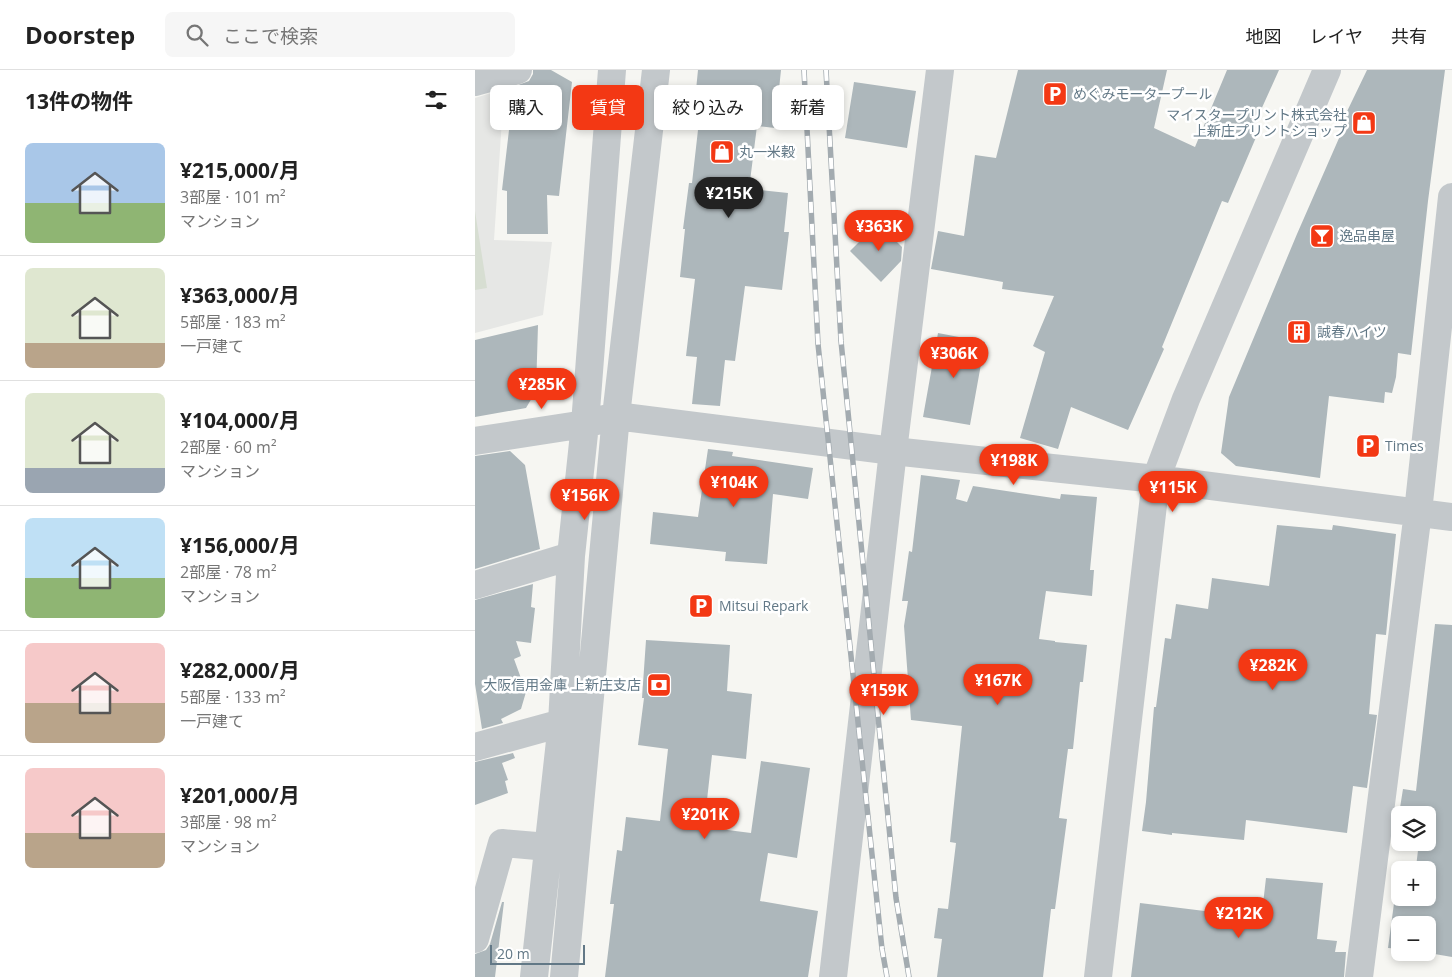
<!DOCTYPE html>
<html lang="ja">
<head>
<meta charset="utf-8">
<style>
	:root { --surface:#fff; --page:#f6f6f6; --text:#222; --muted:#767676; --line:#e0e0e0; --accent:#f33814 }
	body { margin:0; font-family:"Open Sans","Noto Sans JP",sans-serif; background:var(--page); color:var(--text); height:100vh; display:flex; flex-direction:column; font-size:19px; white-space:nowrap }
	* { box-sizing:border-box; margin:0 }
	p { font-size:16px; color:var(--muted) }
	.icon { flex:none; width:28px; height:28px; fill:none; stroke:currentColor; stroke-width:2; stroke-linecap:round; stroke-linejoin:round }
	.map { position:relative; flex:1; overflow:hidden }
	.sheet { display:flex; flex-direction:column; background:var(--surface); width:475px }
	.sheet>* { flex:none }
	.top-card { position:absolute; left:15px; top:15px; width:475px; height:45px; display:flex; gap:10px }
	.buttons { position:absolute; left:916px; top:736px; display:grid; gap:10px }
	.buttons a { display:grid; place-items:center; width:45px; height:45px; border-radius:8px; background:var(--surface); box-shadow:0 2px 8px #0003; font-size:25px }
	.scale { position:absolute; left:15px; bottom:12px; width:95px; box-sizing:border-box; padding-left:5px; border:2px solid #627886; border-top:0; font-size:14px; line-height:18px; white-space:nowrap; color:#627886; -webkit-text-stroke:4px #fff; paint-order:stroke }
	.price { position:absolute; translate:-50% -42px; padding:0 11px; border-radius:18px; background:var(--accent); color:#fff; font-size:16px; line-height:32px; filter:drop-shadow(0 1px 2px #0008) }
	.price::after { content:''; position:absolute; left:50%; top:30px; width:15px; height:11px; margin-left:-8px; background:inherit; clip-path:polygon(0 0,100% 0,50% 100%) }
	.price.selected { background:#222; color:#fff }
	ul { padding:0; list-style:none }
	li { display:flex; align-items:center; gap:15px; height:125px; padding:0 25px }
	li+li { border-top:1px solid var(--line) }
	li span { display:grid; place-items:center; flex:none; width:140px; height:100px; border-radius:8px; color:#555 }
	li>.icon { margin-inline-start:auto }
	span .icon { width:60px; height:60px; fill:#fffc; stroke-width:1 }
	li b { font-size:21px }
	h2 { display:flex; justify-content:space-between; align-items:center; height:60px; padding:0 25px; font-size:21px }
	.pill { padding:0 18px; border-radius:8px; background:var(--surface); box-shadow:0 2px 8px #0003; font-size:18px; line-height:45px }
	.pill.selected { background:var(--accent); color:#fff }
	header { display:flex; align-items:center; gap:30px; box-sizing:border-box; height:70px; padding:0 25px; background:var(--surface); border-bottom:1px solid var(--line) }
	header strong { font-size:24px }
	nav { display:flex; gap:28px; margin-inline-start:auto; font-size:18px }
	.search { width:350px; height:45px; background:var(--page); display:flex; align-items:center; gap:12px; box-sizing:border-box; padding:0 18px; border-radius:8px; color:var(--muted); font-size:19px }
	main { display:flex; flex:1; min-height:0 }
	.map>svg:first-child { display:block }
	.built { fill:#e6e7e5 }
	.green { fill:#d7ded2 }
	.building { fill:#adb7bb; fill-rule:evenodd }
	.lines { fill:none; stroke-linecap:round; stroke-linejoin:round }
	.minor { stroke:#c3c8cb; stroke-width:28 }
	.rail-casing { stroke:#a3abb0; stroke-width:5.5 }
	.rail { stroke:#fff; stroke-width:4; stroke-dasharray:11; stroke-linecap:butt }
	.labels { text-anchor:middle; stroke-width:5; stroke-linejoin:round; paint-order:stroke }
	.poi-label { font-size:14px; fill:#627886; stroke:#fff; text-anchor:start }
</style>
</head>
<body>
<header>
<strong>Doorstep</strong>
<div class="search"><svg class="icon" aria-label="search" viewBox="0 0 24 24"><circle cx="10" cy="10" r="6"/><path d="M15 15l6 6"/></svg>ここで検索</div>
<nav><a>地図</a><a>レイヤ</a><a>共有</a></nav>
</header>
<main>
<section class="sheet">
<h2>13件の物件<svg class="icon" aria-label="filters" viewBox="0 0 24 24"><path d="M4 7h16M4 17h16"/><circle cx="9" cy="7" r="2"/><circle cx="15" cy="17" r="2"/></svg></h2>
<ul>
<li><span style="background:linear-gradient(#a9c7e8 60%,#8fb573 0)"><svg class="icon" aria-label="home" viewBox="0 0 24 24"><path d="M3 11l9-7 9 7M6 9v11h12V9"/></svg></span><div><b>¥215,000/月</b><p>3部屋 · 101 m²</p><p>マンション</p></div></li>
<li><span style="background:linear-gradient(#dfe7d0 75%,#b9a48a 0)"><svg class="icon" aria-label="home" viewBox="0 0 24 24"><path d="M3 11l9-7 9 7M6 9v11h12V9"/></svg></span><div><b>¥363,000/月</b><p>5部屋 · 183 m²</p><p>一戸建て</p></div></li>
<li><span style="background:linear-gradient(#dfe7d0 75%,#9aa5b1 0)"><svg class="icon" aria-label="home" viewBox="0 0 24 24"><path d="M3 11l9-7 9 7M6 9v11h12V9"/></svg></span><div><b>¥104,000/月</b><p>2部屋 · 60 m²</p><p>マンション</p></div></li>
<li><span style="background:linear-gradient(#bfe0f5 60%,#8fb573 0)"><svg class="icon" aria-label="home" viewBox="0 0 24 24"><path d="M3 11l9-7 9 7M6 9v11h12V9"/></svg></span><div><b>¥156,000/月</b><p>2部屋 · 78 m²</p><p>マンション</p></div></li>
<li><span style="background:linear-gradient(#f6c9c9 60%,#b9a48a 0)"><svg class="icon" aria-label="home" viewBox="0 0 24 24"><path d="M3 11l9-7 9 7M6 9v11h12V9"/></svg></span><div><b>¥282,000/月</b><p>5部屋 · 133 m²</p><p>一戸建て</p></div></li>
<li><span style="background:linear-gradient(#f6c9c9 65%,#b9a48a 0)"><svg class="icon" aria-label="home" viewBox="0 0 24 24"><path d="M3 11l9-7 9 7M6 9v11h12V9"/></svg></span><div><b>¥201,000/月</b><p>3部屋 · 98 m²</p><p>マンション</p></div></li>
</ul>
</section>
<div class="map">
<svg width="977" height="907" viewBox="0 0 977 907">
	<rect width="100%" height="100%" fill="#f6f6f2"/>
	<path class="built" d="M29,19l-10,151 58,2 -9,73 -68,18v-235z"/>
	<path class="green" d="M0,141l12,77 -12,2z"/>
	<path class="building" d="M58,0h18l21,12 -13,114 -12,-1 1,39h-41v-43l-5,-1 7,-60h-2l3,-42 19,-7 4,-7z
		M223,0h83l-6,58 -18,-2 -8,63 39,4 -4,39h5l-7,58 -37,-4 -10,75 -10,-1 -5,46 -28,-2 5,-47 -11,-1 9,-77 -15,-2 5,-48h-2l6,-46h3l7,-62 -6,-1z
		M543,0h149l-13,58 41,19 32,-77h52l-28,62 6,3 -29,68 -6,-2 -60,146 2,2 -36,81 -57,-23 -13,42 -38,-11 25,-86 -12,-6 21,-50 -52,-7 1,-7 -72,-13 7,-38 26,5 11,-81 21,3z
		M892,0h78l-17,131 -17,154 -13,-2 -2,24 -4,16 -7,-1 -1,11 -55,-7 -9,82 -84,-12 -15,-13 8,-56 68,-163 46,-105 -4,-1z
		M379,12l62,9 -9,57 -62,-10z
		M403,153l24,24 -1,14 -20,21 -31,-31z
		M63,255l-2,66 -10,17 -51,9v-77z
		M463,263l47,9 -15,83 -47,-8z
		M233,379l25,3 -1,4 81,12 -5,31 -35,-5 -6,70 -42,-3 1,-9 -76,-8 3,-32 45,5z
		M35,381l15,14 15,84 -65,20v-113z
		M446,405l39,5 -4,19 11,3 6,-16 87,13 1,-5 36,3 -7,73h4l-2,26 -46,-5 -7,48 16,2v1l32,3 -4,37h-3l-7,67h-5l-9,69 8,1 -12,90h-4l-8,68h-106l5,-38 -8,-1 4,-30 10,1 8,-66 -6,-1 12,-116 -51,-6 -7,-94 4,-25h-6l7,-50 3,1z
		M802,455l55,5 1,-5 63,9 -10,101 -10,-1 -7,80 8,1 -10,73 -14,-2 -6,47 -101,-13 -2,20 -72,-7v2l-30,-4 4,-29 8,-95h2l9,-69 6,1 5,-35 32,5 4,-31 57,8z
		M58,514l-2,23 4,1 -4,35 -15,-2 5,15 -7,3 12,33 -5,17 -20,10 2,4 -21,6 -7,-45v-84z
		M960,554l17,1v332l-29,-5h4v-27h-27v24l-12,-1 11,-82 17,1 3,-25h8v-27l-28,-1 4,-25 13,2zM925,800h27v28h-27z
		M171,570l84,5 -3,46 25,3 -6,65 -34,-4 -8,72 47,6 10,-72 49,7 -13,90 -29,-5 -8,48 58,10 -10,66h-203l9,-73h-4l7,-54 5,1 4,-34 34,4 8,-72 -30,-4 6,-47h-2z
		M38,683l2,5 -13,5 6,17 -3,1 3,12 -33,12v-43z
		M791,808l57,5 -6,56 20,2 -2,11h11l-2,25h-213l9,-74 113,14 2,-14 8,1z
		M27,832h2l-9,75h-20v-23l11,-4 4,-6z"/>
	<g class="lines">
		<path class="minor" d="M0,12l43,-12
			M0,371l110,-17 31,-8 277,35 263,28 296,38
			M0,515l96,-29
			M0,677l87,-24
			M0,869l27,-96 46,4
			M59,907l28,-254 9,-167 14,-132 27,-354
			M89,907l52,-561 40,-346
			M358,907l60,-526 47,-381
			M623,907l58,-498 30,-80 141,-329
			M884,907l59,-465 34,-315"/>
		<defs>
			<path id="rail" d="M329,0l14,274 64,605 5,28
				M351,0l15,271 55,557 13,79"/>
		</defs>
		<use href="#rail" class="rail-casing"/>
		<use href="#rail" class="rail"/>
	</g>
	<defs>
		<symbol id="parking-square" viewBox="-11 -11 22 22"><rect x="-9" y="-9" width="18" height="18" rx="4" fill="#f33814" stroke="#fff"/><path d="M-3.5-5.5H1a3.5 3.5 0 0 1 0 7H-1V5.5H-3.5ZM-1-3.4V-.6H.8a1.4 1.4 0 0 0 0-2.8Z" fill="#fff"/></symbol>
		<symbol id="shop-square" viewBox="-11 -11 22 22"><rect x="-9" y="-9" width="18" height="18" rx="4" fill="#f33814" stroke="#fff"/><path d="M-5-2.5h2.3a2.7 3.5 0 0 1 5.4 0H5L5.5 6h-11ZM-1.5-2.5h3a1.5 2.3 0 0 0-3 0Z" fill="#fff"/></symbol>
		<symbol id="bar-square" viewBox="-11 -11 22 22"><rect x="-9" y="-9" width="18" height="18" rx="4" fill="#f33814" stroke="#fff"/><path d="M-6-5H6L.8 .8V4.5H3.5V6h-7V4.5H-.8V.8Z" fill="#fff"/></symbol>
		<symbol id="building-square" viewBox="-11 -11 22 22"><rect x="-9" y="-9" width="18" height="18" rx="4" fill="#f33814" stroke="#fff"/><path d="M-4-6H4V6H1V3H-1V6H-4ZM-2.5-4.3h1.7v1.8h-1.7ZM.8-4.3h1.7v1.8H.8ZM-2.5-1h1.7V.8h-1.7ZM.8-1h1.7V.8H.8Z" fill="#fff"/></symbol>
		<symbol id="bank-square" viewBox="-11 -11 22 22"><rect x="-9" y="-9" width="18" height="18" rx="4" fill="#f33814" stroke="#fff"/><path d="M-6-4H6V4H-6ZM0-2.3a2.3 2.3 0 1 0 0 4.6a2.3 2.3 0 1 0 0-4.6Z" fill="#fff"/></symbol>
	</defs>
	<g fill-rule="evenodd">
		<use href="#parking-square" x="566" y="10" width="28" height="28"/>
		<use href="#shop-square" x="875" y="39" width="28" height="28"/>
		<use href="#shop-square" x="233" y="68" width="28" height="28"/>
		<use href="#bar-square" x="833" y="152" width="28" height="28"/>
		<use href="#building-square" x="810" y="248" width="28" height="28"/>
		<use href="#parking-square" x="879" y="362" width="28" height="28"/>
		<use href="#parking-square" x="212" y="522" width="28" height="28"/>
		<use href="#bank-square" x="170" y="601" width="28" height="28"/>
	</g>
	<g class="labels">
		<g class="poi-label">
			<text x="598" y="29">めぐみモータープール</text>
			<text x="872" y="50" text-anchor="end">マイスタープリント株式会社<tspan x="872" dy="16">上新庄プリントショップ</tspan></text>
			<text x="264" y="87">丸一米穀</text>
			<text x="864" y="171">逸品串屋</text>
			<text x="842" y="267">誠春ハイツ</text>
			<text x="910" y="381">Times</text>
			<text x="244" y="541">Mitsui Repark</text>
			<text x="166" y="620" text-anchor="end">大阪信用金庫 上新庄支店</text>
		</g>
	</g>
</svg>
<div class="buttons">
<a><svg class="icon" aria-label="layers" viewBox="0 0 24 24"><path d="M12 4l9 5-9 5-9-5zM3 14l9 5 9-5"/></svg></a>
<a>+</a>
<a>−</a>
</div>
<div class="scale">20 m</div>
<b class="price selected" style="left:254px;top:149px">¥215K</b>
<b class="price" style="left:404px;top:182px">¥363K</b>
<b class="price" style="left:479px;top:309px">¥306K</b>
<b class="price" style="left:67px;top:340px">¥285K</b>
<b class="price" style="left:539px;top:416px">¥198K</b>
<b class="price" style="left:259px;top:438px">¥104K</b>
<b class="price" style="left:698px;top:443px">¥115K</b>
<b class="price" style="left:110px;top:451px">¥156K</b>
<b class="price" style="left:798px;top:621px">¥282K</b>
<b class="price" style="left:523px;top:636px">¥167K</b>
<b class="price" style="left:409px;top:646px">¥159K</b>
<b class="price" style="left:230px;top:770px">¥201K</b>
<b class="price" style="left:764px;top:869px">¥212K</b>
<div class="top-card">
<a class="pill">購入</a>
<a class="pill selected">賃貸</a>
<a class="pill">絞り込み</a>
<a class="pill">新着</a>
</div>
</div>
</main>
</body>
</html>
